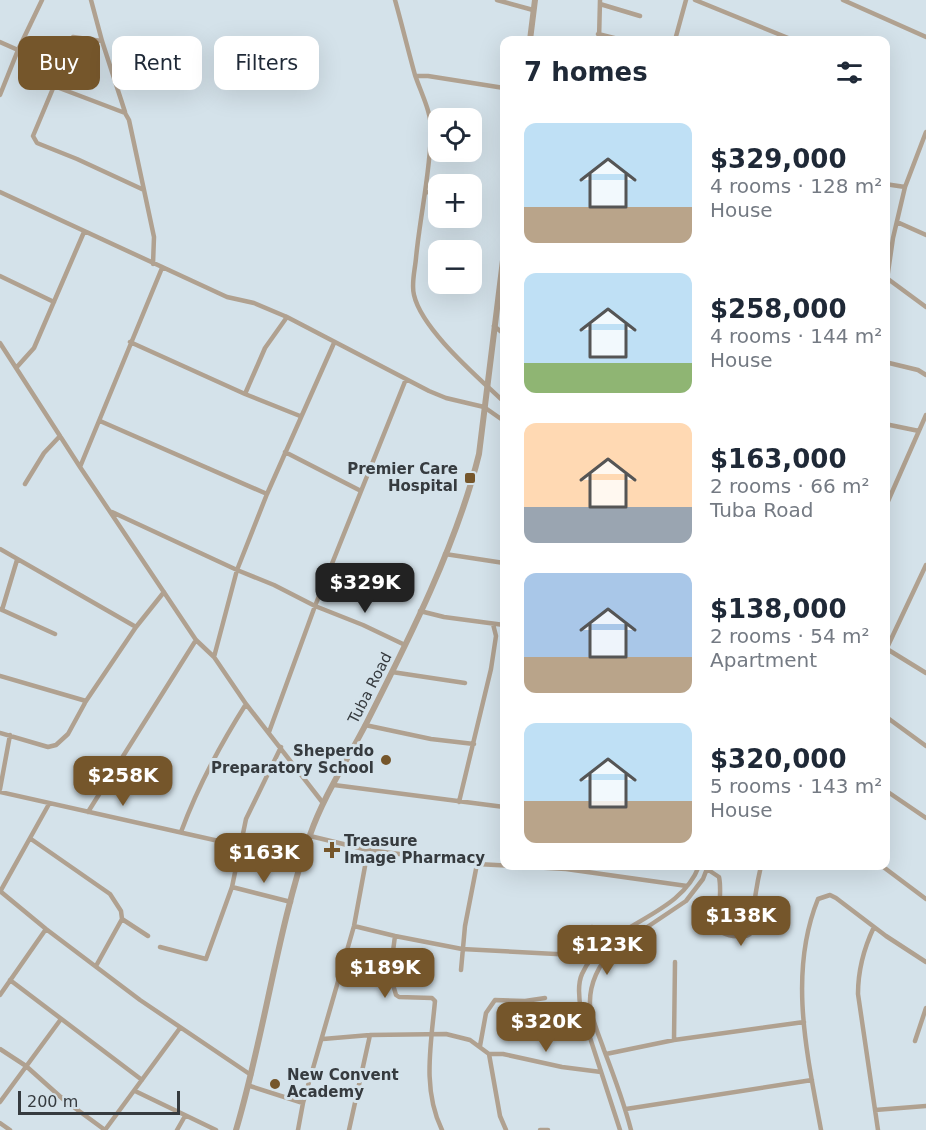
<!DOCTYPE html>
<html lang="en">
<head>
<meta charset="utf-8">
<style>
	:root { --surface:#fff; --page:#f6f6f7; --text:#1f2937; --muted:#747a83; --accent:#75562b }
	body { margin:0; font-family:"DejaVu Sans",sans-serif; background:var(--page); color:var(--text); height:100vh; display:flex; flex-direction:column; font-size:22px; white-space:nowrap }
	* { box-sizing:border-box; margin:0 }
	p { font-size:20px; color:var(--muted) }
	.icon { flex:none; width:33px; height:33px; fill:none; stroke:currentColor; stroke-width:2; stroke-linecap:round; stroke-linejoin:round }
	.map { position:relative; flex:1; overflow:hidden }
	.side { position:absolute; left:500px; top:36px; width:390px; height:834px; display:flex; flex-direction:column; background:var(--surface); border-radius:12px; box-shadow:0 6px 24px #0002 }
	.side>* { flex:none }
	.hud { position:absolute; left:18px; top:36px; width:392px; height:54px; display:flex; gap:12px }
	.fabs { position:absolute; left:428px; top:108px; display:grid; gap:12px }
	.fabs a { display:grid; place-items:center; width:54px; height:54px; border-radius:12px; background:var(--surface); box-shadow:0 6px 24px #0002; font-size:30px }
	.scale { position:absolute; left:18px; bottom:15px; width:162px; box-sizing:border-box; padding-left:6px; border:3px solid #363b3f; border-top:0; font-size:16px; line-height:21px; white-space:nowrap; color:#363b3f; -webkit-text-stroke:4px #d4e2ea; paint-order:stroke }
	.price { position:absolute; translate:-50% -51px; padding:0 14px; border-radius:12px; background:var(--accent); color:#fff; font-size:20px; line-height:39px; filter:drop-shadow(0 2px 3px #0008) }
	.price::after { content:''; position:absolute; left:50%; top:36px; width:18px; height:14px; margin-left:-9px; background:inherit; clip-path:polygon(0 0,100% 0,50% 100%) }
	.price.on { background:#222; color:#fff }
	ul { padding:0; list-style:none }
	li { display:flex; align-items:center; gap:18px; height:150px; padding:0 24px }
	li span { display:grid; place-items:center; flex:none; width:168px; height:120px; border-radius:12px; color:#555 }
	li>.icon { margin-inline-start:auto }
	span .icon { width:72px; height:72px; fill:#fffc; stroke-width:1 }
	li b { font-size:26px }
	h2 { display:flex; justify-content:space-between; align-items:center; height:72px; padding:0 24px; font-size:26px }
	.pill { padding:0 21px; border-radius:12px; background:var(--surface); box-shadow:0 6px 24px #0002; font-size:21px; line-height:54px }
	.pill.on { background:var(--accent); color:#fff }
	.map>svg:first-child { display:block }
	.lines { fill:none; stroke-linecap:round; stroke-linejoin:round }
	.minor { stroke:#b0a190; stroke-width:4.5 }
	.tertiary { stroke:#b0a190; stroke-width:6 }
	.poi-dot { fill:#75562b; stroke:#d4e2ea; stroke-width:2 }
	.labels { text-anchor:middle; stroke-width:6; stroke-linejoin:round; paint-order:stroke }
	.poi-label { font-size:15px; font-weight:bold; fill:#363b3f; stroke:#d4e2ea; text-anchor:end }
	.street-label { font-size:15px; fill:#363b3f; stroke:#d4e2ea }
</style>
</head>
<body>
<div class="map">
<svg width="926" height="1130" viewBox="0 0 926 1130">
	<rect width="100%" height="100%" fill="#d4e2ea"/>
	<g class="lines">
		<path class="minor" d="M91,0l11,41 23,71
			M395,0c7,25 13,50 20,75 6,18 17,38 16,57 -1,42 -11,84 -15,126 -1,12 -5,26 -2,37 8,35 64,82 90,107
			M497,0l36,10
			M695,0l98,40
			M843,0l83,37
			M600,4l40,12
			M598,34l24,6
			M599,40l1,-40
			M675,40l11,-40
			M102,41l-29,-4 -19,49 -21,50 4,7 40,16 67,31 10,47 -1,27
			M0,42l18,8
			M416,76h12l76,12
			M885,84v10
			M54,86l71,27 4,7 15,70
			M0,95l18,-45 24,-50
			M885,184l20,3
			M0,192l227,105 27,6 33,14 142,74 17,7 38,9 20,14
			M425,192l13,1
			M897,222l29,13
			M0,276l54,26
			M888,279l38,28
			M885,293l8,-55 12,-51 21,-55
			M494,326l10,8
			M130,342l115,52 55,22
			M0,343l80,124 116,173 18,17 32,47 77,99
			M885,362l33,8 8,5
			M16,368l18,-20 50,-116
			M245,394l20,-46 22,-31
			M100,421l167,73
			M885,424l34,7
			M285,452l76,39
			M80,467l82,-199
			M25,484l19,-31 16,-17
			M885,508l41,-93
			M112,512l125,58 37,15 41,21 48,19 42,20
			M0,549l136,78
			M445,554l59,9
			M0,609l55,25
			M2,610l15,-50
			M420,611l24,6 60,8
			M887,649l39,24
			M885,652l41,-87
			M214,657l23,-87 30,-76 67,-151
			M392,672l73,11
			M0,676l86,25
			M885,716l41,30
			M365,725l66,14 43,5
			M269,732l46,-126 91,-227
			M0,733l48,14 8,-2 12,-11 18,-33 50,-74 28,-35
			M334,785l170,22
			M0,789l10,-54
			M885,790l41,28
			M0,792l241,54
			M459,802l32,-133 5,-33 -3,-12
			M88,812l108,-172
			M181,832c17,-46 39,-87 65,-128
			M310,836l58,14 47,6 62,8 89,5 121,17
			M31,839l79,55 11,17 1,8 -26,47
			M882,866l44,33
			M707,869l12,8c4,18 -4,38 4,56 6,3 23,6 28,0 3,-3 2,-11 2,-14 1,-18 4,-36 8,-53
			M232,887l59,15
			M0,891l46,38 94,71 111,75
			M0,892l49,-88
			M122,919l26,17
			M354,926l41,10 67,13 132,7
			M592,927l2,21 3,4
			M874,927c-10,21 -16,43 -16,67l20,136
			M395,936l-5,38 6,21 3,2 33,1 3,3c-4,44 -13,88 7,129
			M160,947l46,12 26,-72 14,-68 35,-72
			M461,970l4,-44 12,-62
			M10,980l132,100
			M0,995l46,-66
			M323,1039l47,-4 76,-1 24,6 19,14h14l59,13 39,5
			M674,1040l1,-78
			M915,1041l11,-33
			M480,1046l6,-33 9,-13 30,1 20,-3
			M0,1049l26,17 38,34 41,30 75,-102
			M489,1054l11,62 6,14
			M606,1054l68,-14 130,-18
			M250,1086l53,17
			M135,1091l81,39
			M0,1102l61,-83
			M626,1109l186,-29
			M875,1110l51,-4
			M0,1123l10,7
			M177,1130l8,-14
			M298,1130l5,-27 51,-177 14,-76
			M349,1130l21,-95
			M540,1130h8
			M620,1130l-39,-120c-2,-11 -4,-25 1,-36 23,-52 97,-55 117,-108
			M631,1130c-7,-27 -17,-54 -27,-80 -5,-15 -12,-29 -14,-45 -1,-21 9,-41 23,-55l73,-49 17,-22 5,-13
			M821,1130c-14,-76 -33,-157 -3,-231l12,-4 6,3 50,38 40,26"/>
		<path class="tertiary" d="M530,40l5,-40
			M236,1130c29,-97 41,-200 74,-295 14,-40 38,-76 57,-113 42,-83 90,-178 112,-268l25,-202"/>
	</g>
	<g class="poi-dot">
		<rect x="464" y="472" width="12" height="12" rx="3"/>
		<circle cx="386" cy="760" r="6"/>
		<path d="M329 841h6v6h6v6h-6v6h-6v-6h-6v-6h6z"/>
		<circle cx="275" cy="1084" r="6"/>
	</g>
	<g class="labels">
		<g class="poi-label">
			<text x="458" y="474">Premier Care<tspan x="458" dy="17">Hospital</tspan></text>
			<text x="374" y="756">Sheperdo<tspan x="374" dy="17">Preparatory School</tspan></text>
			<text x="344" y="846" text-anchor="start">Treasure<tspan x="344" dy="17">Image Pharmacy</tspan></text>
			<text x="287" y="1080" text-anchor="start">New Convent<tspan x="287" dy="17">Academy</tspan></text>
		</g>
		<g class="street-label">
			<text transform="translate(370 688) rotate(-63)" y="5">Tuba Road</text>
		</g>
	</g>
</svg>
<div class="fabs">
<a><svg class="icon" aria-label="locate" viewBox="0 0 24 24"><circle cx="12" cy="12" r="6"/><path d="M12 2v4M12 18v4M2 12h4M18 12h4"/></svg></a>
<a>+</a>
<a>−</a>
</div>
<div class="scale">200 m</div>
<b class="price on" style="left:365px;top:614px">$329K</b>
<b class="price" style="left:123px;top:807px">$258K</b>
<b class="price" style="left:264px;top:884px">$163K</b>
<b class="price" style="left:741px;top:947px">$138K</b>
<b class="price" style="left:607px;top:976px">$123K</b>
<b class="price" style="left:385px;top:999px">$189K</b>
<b class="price" style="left:546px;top:1053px">$320K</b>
<div class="hud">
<a class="pill on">Buy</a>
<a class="pill">Rent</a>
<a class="pill">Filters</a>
</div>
<section class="side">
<h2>7 homes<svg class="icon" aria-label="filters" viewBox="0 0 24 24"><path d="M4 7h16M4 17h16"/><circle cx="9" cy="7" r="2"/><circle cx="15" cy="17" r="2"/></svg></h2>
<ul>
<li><span style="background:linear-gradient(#bfe0f5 70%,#b9a48a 0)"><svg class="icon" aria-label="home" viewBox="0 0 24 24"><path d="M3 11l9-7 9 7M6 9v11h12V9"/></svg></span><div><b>$329,000</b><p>4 rooms · 128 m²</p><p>House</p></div></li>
<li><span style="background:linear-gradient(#bfe0f5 75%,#8fb573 0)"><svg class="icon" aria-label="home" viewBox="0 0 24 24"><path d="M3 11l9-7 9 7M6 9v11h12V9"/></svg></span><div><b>$258,000</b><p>4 rooms · 144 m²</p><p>House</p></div></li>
<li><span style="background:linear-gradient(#ffd9b3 70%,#9aa5b1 0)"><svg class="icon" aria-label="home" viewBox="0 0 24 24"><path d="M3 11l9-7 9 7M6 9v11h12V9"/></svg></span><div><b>$163,000</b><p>2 rooms · 66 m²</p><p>Tuba Road</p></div></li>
<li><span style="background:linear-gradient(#a9c7e8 70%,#b9a48a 0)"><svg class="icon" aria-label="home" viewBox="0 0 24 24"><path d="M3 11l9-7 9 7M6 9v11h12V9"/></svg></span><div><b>$138,000</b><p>2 rooms · 54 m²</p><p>Apartment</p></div></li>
<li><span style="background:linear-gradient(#bfe0f5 65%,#b9a48a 0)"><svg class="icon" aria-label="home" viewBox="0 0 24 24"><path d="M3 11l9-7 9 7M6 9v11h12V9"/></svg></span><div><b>$320,000</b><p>5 rooms · 143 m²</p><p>House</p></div></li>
</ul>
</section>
</div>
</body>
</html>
